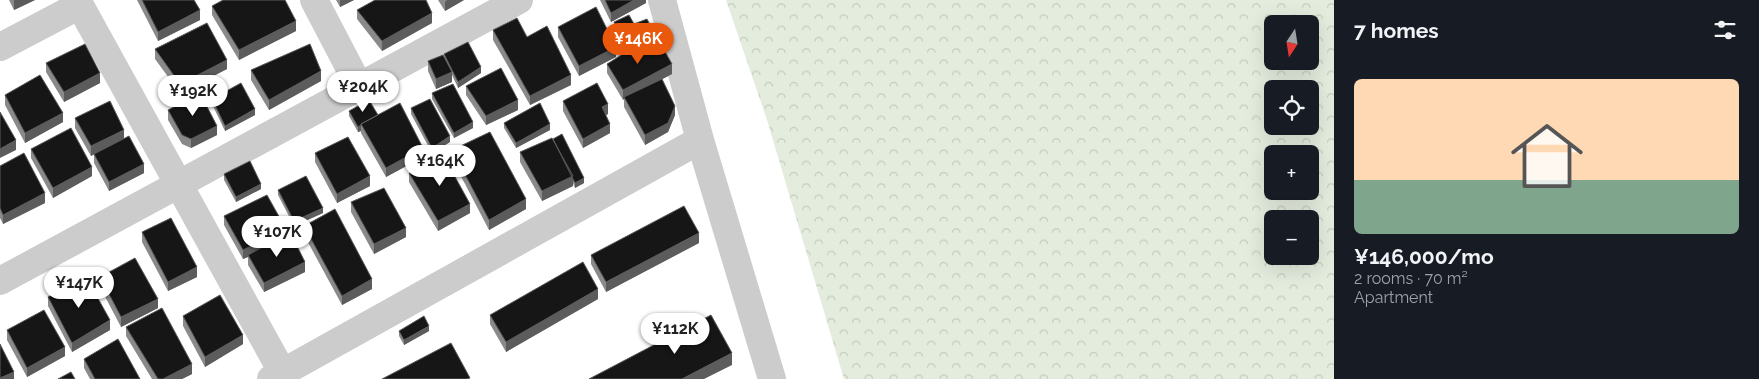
<!DOCTYPE html>
<html lang="en">
<head>
<meta charset="utf-8">
<style>
	:root { --surface:#171b24; --page:#20242c; --text:#f1f3f6; --muted:#9ea1a6; --accent:#ea580c }
	body { margin:0; font-family:Raleway,sans-serif; background:var(--page); color:var(--text); height:100vh; display:flex; flex-direction:column; font-size:19px; white-space:nowrap }
	* { box-sizing:border-box; margin:0 }
	p { font-size:16px; color:var(--muted) }
	.icon { flex:none; width:28px; height:28px; fill:none; stroke:currentColor; stroke-width:2; stroke-linecap:round; stroke-linejoin:round }
	.map { position:relative; flex:1; overflow:hidden }
	.sheet { display:flex; flex-direction:column; background:var(--surface); width:425px }
	.sheet>* { flex:none }
	.needle { width:32px; rotate:192deg }
	.controls { position:absolute; left:1264px; top:15px; display:grid; gap:10px }
	.controls a { display:grid; place-items:center; width:55px; height:55px; border-radius:8px; background:var(--surface); box-shadow:0 5px 20px #0002; font-size:25px }
	.price { position:absolute; translate:-50% -42px; padding:0 11px; border-radius:18px; background:#fff; color:#222; font-size:16px; line-height:32px; filter:drop-shadow(0 1px 2px #0008) }
	.price::after { content:''; position:absolute; left:50%; top:30px; width:15px; height:11px; margin-left:-8px; background:inherit; clip-path:polygon(0 0,100% 0,50% 100%) }
	.price.active { background:var(--accent); color:#fff }
	ul { padding:0; list-style:none }
	li { display:grid; align-content:center; gap:10px; height:265px; padding:0 20px }
	li span { display:grid; place-items:center; height:155px; border-radius:8px; color:#555 }
	li>.icon { margin-inline-start:auto }
	span .icon { width:90px; height:90px; fill:#fffc; stroke-width:1 }
	li b { font-size:21px }
	h2 { display:flex; justify-content:space-between; align-items:center; height:60px; padding:0 20px; font-size:21px }
	main { display:flex; flex:1; min-height:0 }
	.map>svg:first-child { display:block }
	.forest { fill:url(#forest-crowns); fill-rule:evenodd }
	.lines { fill:none; stroke-linecap:round; stroke-linejoin:round }
	.minor { stroke:#ccc; stroke-width:28 }
	.wall { fill:#8a8a8a }
	.shaded-wall { fill:#5c5c5c }
	.building { fill:#161616; stroke:#5c5c5c }
</style>
</head>
<body>
<main>
<div class="map">
<svg width="1334" height="379" viewBox="0 0 1334 379">
	<defs>
		<pattern id="forest-crowns" width="20" height="18" patternUnits="userSpaceOnUse" patternTransform="scale(1.25)"><rect width="20" height="18" fill="#e4ecde"/><path d="M2 6a3 3 0 1 1 6 0M12 15a3 3 0 1 1 6 0" fill="none" stroke="#c4cbbf"/></pattern>
	</defs>
	<rect width="100%" height="100%" fill="#fff"/>
	<path class="forest" d="M726,0h608v379h-490l-77,-259zM1272,24h38v37h-38zM1272,89h38v37h-38zM1272,154h38v37h-38zM1272,219h38v37h-38z"/>
	<g class="lines">
		<path class="minor" d="M77,0l209,379
			M314,0l45,86
			M662,0l38,140 72,239
			M0,47l80,-42
			M0,281l519,-281
			M271,379l429,-239"/>
	</g>
	<path class="wall" d="M9,0h26l-21,10z
		M137,0h57l6,20 -42,21z
		M336,0h18l-14,7z
		M438,0h26l-19,11z
		M600,0h46v3l-35,19z
		M212,6l84,25 -57,29 -27,-45z
		M357,10l75,13 -50,28 -25,-32z
		M614,22l20,2 21,16 -8,4 6,9 19,21 -10,5 13,36 -7,17 -23,13 -21,-38v-8l-1,1 -16,-27v-9l20,-13 -13,-24z
		M558,27l58,30 -37,19 -21,-39z
		M493,30l34,7 44,48 -41,20 -37,-65z
		M155,49l72,20 -47,24 -25,-34z
		M443,55l38,18 -23,15 -6,-13v7l-16,7 -8,-18v-10z
		M46,63l54,20 -36,19 -18,-30z
		M251,70l70,11 -52,29 -18,-30z
		M466,86l52,24 -32,15 -20,-30z
		M432,93l41,35 -19,10 -22,-39z
		M5,95l58,27 -38,21 -20,-38z
		M212,99l43,16 -30,16 -13,-27z
		M563,101l45,13 -2,1 4,18 -27,15 -20,-37z
		M411,108l39,34 -18,11 -21,-39z
		M168,110l49,25 -26,13 -9,-4 -14,-24z
		M349,111l29,4 45,42 -37,20 -25,-44v-2l-3,1 -9,-16z
		M75,118l49,20 20,35 -35,18 -15,-28v-9l-3,2 -16,-28z
		M504,123l46,7 -34,18 -12,-20z
		M553,139l31,44 -9,5 -2,-5v3l-31,15 -22,-39v-10l33,-11z
		M31,149l61,27 -39,22 -22,-40z
		M452,150l74,59 -37,21 -37,-71z
		M315,153l55,33 -33,17 -22,-41z
		M0,166l45,37 -42,21 -3,-6z
		M409,173l61,40 -32,18 -29,-49z
		M224,174l37,15 -25,13 -12,-22z
		M278,190l45,23 -29,13 -16,-31z
		M351,202l55,35 -32,17 -23,-42z
		M224,216l62,18 19,38 -41,20 -16,-27v-8l-5,2 -19,-34z
		M304,226l68,63 -30,16 -38,-70z
		M142,232l55,45 -29,14 -26,-49z
		M699,243l-93,49 -15,-28v-9z
		M100,277l58,31 -37,19 -21,-40z
		M48,297l62,33 -38,22 -24,-46z
		M598,299l-92,53 -16,-28v-9z
		M183,316l60,28 -38,23 -22,-41z
		M126,327l66,47 -10,5h-30l-26,-43z
		M7,330l58,26 -38,21 -20,-37z
		M399,331h30l-25,14 -5,-9z
		M84,359l56,20h-50l-6,-11z"/>
	<path class="shaded-wall" d="M14,0h21l-21,10z
		M340,0h14l-14,7z
		M447,0h17l-19,11v-9z
		M634,0h12v3l-35,19v-9z
		M200,10v10l-42,21v-9z
		M432,13v10l-50,28v-10z
		M296,21v10l-57,29v-10z
		M655,35v5l-27,13v-6z
		M616,47v10l-37,19v-10z
		M227,60v9l-47,24v-9z
		M672,64v10l-47,25 -1,-2v2l-1,1v-10z
		M481,67v6l-23,15v-6z
		M321,71v10l-52,29v-10z
		M452,72v10l-16,7v-10z
		M100,73v10l-36,19v-10z
		M571,75v10l-41,20v-9z
		M518,100v10l-32,15v-9z
		M608,104v10l-6,3v-10z
		M675,106v9l-7,17 -23,13v-10z
		M255,109v6l-30,16v-5z
		M63,113v9l-38,21v-10z
		M473,122v6l-19,10v-5z
		M550,124v6l-34,18v-5z
		M610,124v9l-27,15v-9z
		M361,125v6l-3,1v-5z
		M217,126v9l-26,13v-9z
		M124,130v9l-33,17v-10z
		M450,136v6l-18,11v-5z
		M16,140v10l-16,8v-9z
		M423,148v9l-37,20v-9z
		M144,164v9l-35,18v-9z
		M92,167v9l-39,22v-10z
		M370,176v10l-33,17v-9z
		M573,176v10l-31,15v-10z
		M584,178v5l-9,5v-5z
		M261,184v5l-25,13v-5z
		M45,193v10l-42,21v-9z
		M526,199v10l-37,21v-10z
		M470,204v9l-32,18v-10z
		M323,208v5l-29,13v-5z
		M406,228v9l-32,17v-10z
		M286,229v10l-38,16v2l-5,2v-9z
		M699,233v10l-93,49v-10z
		M305,262v10l-41,20v-9z
		M197,267v10l-29,14v-9z
		M372,279v10l-30,16v-9z
		M598,289v10l-92,53v-10z
		M158,299v9l-37,19v-10z
		M110,320v10l-38,22v-9z
		M429,326v5l-25,14v-5z
		M243,335v9l-38,23v-10z
		M65,347v9l-38,21v-9z
		M732,353v12l-28,14h-22z
		M192,364v10l-10,5h-19z
		M14,372v7h-14v-1z"/>
	<path class="building" d="M142,0h52l6,10 -42,22z
		M223,0h62l11,21 -57,29 -27,-44z
		M375,0h51l6,13 -50,28 -25,-31z
		M605,0h29l-23,13z
		M596,7l20,40 -37,19 -21,-39z
		M629,15l5,9 13,-5 8,16 -27,12 -14,-25z
		M517,18l10,19 20,-11 24,49 -41,21 -37,-66z
		M207,23l20,37 -47,24 -25,-35z
		M644,41l9,12 10,-5 9,16 -49,26 -16,-26z
		M468,42l13,25 -23,15 -14,-28z
		M85,44l15,29 -36,19 -18,-29z
		M310,44l11,27 -52,29 -18,-30z
		M443,55l9,17 -16,7 -8,-18z
		M501,68l17,32 -32,16 -20,-30z
		M40,75l23,38 -38,20 -20,-38z
		M662,79l13,27 -7,17 -23,12 -21,-38z
		M241,83l14,26 -30,17 -13,-27z
		M597,83l11,21 -6,3 8,17 -27,15 -20,-38z
		M453,84l20,38 -19,11 -22,-40z
		M200,93l17,33 -26,13 -9,-4 -14,-25z
		M430,99l20,37 -18,12 -21,-40z
		M369,100l9,15 -17,9v1l-3,2 -9,-16z
		M110,101l14,29 -33,16 -16,-28z
		M400,103l23,45 -37,20 -25,-44z
		M540,103l10,21 -34,19 -12,-20z
		M0,112l16,28 -16,9z
		M71,128l21,39 -39,21 -22,-39z
		M490,132l36,67 -37,21 -37,-70z
		M562,134l22,44 -9,5 -22,-44z
		M129,136l15,28 -35,18 -15,-28z
		M348,137l22,39 -33,18 -22,-41z
		M552,138l21,38 -31,15 -22,-39z
		M24,153l21,40 -42,22 -3,-7v-42z
		M442,153l28,51 -32,17 -29,-48z
		M250,161l11,23 -25,13 -12,-23z
		M306,176l17,32 -29,13 -16,-31z
		M384,188l22,40 -32,16 -23,-42z
		M267,195l19,34 -43,21 -19,-34z
		M684,206l15,27 -93,49 -15,-27z
		M335,209l37,70 -30,17 -38,-70z
		M171,218l26,49 -29,15 -26,-50z
		M290,232l15,30 -41,21 -16,-28z
		M135,258l23,41 -37,18 -21,-40z
		M583,262l15,27 -92,53 -16,-27z
		M85,275l25,45 -38,23 -24,-46z
		M220,295l23,40 -38,22 -22,-41z
		M162,308l30,56 -29,15h-5l-32,-52z
		M44,310l21,37 -38,21 -20,-38z
		M711,315l21,38 -50,26h-93z
		M424,316l5,10 -25,14 -5,-9z
		M118,339l22,40h-45l-11,-20z
		M451,343l19,35 -3,1h-85z
		M0,344l14,28 -14,6z
		M71,372l4,7h-17z"/>
</svg>
<div class="controls">
<a><svg class="needle" viewBox="-14 -14 28 28"><path d="M0-13l5 13h-10z" fill="#e53935"/><path d="M0 13l5-13h-10z" fill="#9ea1a6"/></svg></a>
<a><svg class="icon" aria-label="locate" viewBox="0 0 24 24"><circle cx="12" cy="12" r="6"/><path d="M12 2v4M12 18v4M2 12h4M18 12h4"/></svg></a>
<a>+</a>
<a>−</a>
</div>
<b class="price active" style="left:638px;top:65px">¥146K</b>
<b class="price" style="left:363px;top:113px">¥204K</b>
<b class="price" style="left:193px;top:117px">¥192K</b>
<b class="price" style="left:440px;top:187px">¥164K</b>
<b class="price" style="left:277px;top:258px">¥107K</b>
<b class="price" style="left:79px;top:309px">¥147K</b>
<b class="price" style="left:675px;top:355px">¥112K</b>
</div>
<section class="sheet">
<h2>7 homes<svg class="icon" aria-label="filters" viewBox="0 0 24 24"><path d="M4 7h16M4 17h16"/><circle cx="9" cy="7" r="2"/><circle cx="15" cy="17" r="2"/></svg></h2>
<ul>
<li><span style="background:linear-gradient(#ffd9b3 65%,#7fa58c 0)"><svg class="icon" aria-label="home" viewBox="0 0 24 24"><path d="M3 11l9-7 9 7M6 9v11h12V9"/></svg></span><div><b>¥146,000/mo</b><p>2 rooms · 70 m²</p><p>Apartment</p></div></li>
</ul>
</section>
</main>
</body>
</html>
